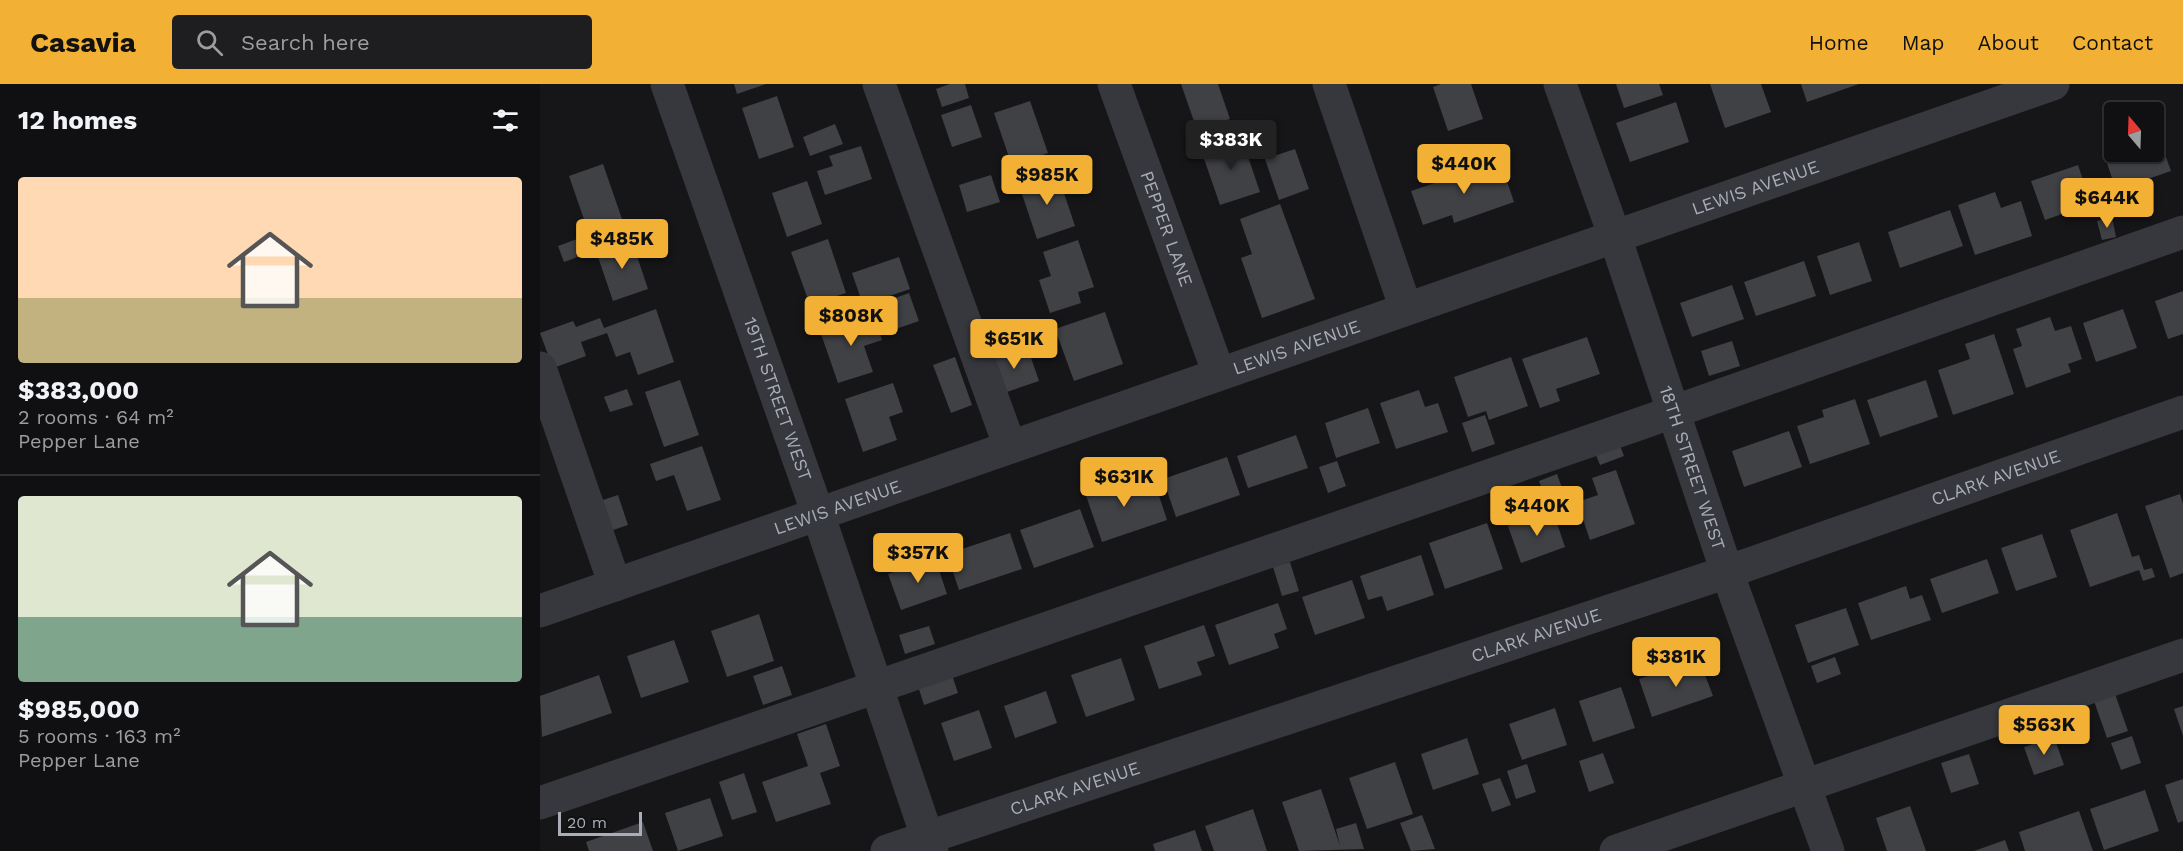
<!DOCTYPE html>
<html lang="en">
<head>
<meta charset="utf-8">
<style>
	:root { --surface:#101012; --page:#1e1e20; --text:#f1f3f6; --muted:#9c9d9f; --line:#303032; --accent:#f2b134 }
	body { margin:0; font-family:"Work Sans",sans-serif; background:var(--page); color:var(--text); height:100vh; display:flex; flex-direction:column; font-size:22px; white-space:nowrap }
	* { box-sizing:border-box; margin:0 }
	p { font-size:20px; color:var(--muted) }
	.icon { flex:none; width:33px; height:33px; fill:none; stroke:currentColor; stroke-width:2; stroke-linecap:round; stroke-linejoin:round }
	.map { position:relative; flex:1; overflow:hidden }
	.panel { display:flex; flex-direction:column; background:var(--surface); width:540px }
	.panel>* { flex:none }
	.needle { width:39px; rotate:341deg }
	.tools { position:absolute; left:1564px; top:18px; display:grid; gap:12px }
	.tools a { display:grid; place-items:center; width:60px; height:60px; border-radius:6px; background:var(--surface); box-shadow:0 2px 4px #0004,0 0 0 2px var(--line); font-size:30px }
	.scale { position:absolute; left:18px; bottom:15px; width:84px; box-sizing:border-box; padding-left:6px; border:3px solid #a8adb8; border-top:0; font-size:16px; line-height:21px; white-space:nowrap; color:#a8adb8; -webkit-text-stroke:4px #111113; paint-order:stroke }
	.price { position:absolute; translate:-50% -51px; padding:0 14px; border-radius:6px; background:var(--accent); color:#111; font-size:20px; line-height:39px; filter:drop-shadow(0 2px 3px #0008) }
	.price::after { content:''; position:absolute; left:50%; top:36px; width:18px; height:14px; margin-left:-9px; background:inherit; clip-path:polygon(0 0,100% 0,50% 100%) }
	.price.selected { background:#222; color:#fff }
	ul { padding:0; list-style:none }
	li { display:grid; align-content:center; gap:12px; height:318px; padding:0 18px }
	li+li { border-top:2px solid var(--line) }
	li span { display:grid; place-items:center; height:186px; border-radius:6px; color:#555 }
	li>.icon { margin-inline-start:auto }
	span .icon { width:108px; height:108px; fill:#fffc; stroke-width:1 }
	li b { font-size:26px }
	h2 { display:flex; justify-content:space-between; align-items:center; height:72px; padding:0 18px; font-size:26px }
	header { display:flex; align-items:center; gap:36px; box-sizing:border-box; height:84px; padding:0 30px; background:var(--accent); color:#111 }
	header strong { font-size:28px }
	nav { display:flex; gap:33px; margin-inline-start:auto; font-size:21px }
	.search { width:420px; height:54px; background:var(--page); display:flex; align-items:center; gap:15px; box-sizing:border-box; padding:0 21px; border-radius:6px; color:var(--muted); font-size:22px }
	main { display:flex; flex:1; min-height:0 }
	.map>svg:first-child { display:block }
	.building { fill:#404145 }
	.lines { fill:none; stroke-linecap:round; stroke-linejoin:round }
	.minor { stroke:#37383d; stroke-width:33 }
	.labels { text-anchor:middle; stroke-width:5; stroke-linejoin:round; paint-order:stroke }
	.street-label { font-size:18px; fill:#a8adb8; stroke:#111113 }
</style>
</head>
<body>
<header>
<strong>Casavia</strong>
<div class="search"><svg class="icon" aria-label="search" viewBox="0 0 24 24"><circle cx="10" cy="10" r="6"/><path d="M15 15l6 6"/></svg>Search here</div>
<nav><a>Home</a><a>Map</a><a>About</a><a>Contact</a></nav>
</header>
<main>
<section class="panel">
<h2>12 homes<svg class="icon" aria-label="filters" viewBox="0 0 24 24"><path d="M4 7h16M4 17h16"/><circle cx="9" cy="7" r="2"/><circle cx="15" cy="17" r="2"/></svg></h2>
<ul>
<li><span style="background:linear-gradient(#ffd9b3 65%,#c2b280 0)"><svg class="icon" aria-label="home" viewBox="0 0 24 24"><path d="M3 11l9-7 9 7M6 9v11h12V9"/></svg></span><div><b>$383,000</b><p>2 rooms · 64 m²</p><p>Pepper Lane</p></div></li>
<li><span style="background:linear-gradient(#dfe7d0 65%,#7fa58c 0)"><svg class="icon" aria-label="home" viewBox="0 0 24 24"><path d="M3 11l9-7 9 7M6 9v11h12V9"/></svg></span><div><b>$985,000</b><p>5 rooms · 163 m²</p><p>Pepper Lane</p></div></li>
</ul>
</section>
<div class="map">
<svg width="1643" height="767" viewBox="0 0 1643 767">
	<rect width="100%" height="100%" fill="#161618"/>
	<path class="building" d="M194,0h32l-29,10z
		M410,0h15l4,14 -27,9 -6,-18z
		M641,0h37l12,35 -33,11z
		M901,0h30l12,35 -35,12 -15,-44z
		M1076,0h43l4,11 -39,13z
		M1170,0h51l10,28 -46,16z
		M1261,0h58l-52,18z
		M237,12l17,51 -35,12 -17,-51z
		M490,17l18,52 -36,13 -18,-53z
		M1136,18l13,40 -59,20 -14,-39z
		M431,21l11,32 -30,10 -11,-32z
		M295,40l8,20 -33,12 -7,-19z
		M1618,51l13,36 -55,19 -12,-36 11,-4 39,2v-15z
		M701,52l19,56 -40,13 -19,-55z
		M321,62l11,33 -47,16 -8,-24 16,-5 -4,-10z
		M755,65l14,40 -30,11 -14,-41z
		M960,77l14,41 -60,21 -2,-8 -29,10 -12,-34z
		M63,80l19,55 -34,12 -19,-55z
		M1538,81l13,39 -46,16 -14,-39z
		M517,88l18,54 -38,13 -18,-54z
		M451,91l9,27 -33,10 -8,-27z
		M267,97l15,43 -35,13 -15,-44z
		M1455,108l6,16 20,-7 11,35 -57,19 -17,-50z
		M740,120l35,95 -53,19 -21,-60 11,-4 -12,-35z
		M1410,126l13,36 -63,22 -12,-36z
		M1572,133l4,20 -14,3 -5,-19z
		M48,151l6,16 -30,11 -6,-16z
		M91,154l17,51 -35,12 -17,-50z
		M288,155l18,54 -36,12 -19,-53z
		M538,156l16,47 -16,5 3,11 -31,10 -11,-33 12,-4 -8,-24z
		M1319,158l13,39 -42,14 -13,-39z
		M359,173l11,32 -47,16 -11,-32z
		M1264,177l12,35 -60,20 -12,-34z
		M1192,201l12,34 -52,18 -12,-34z
		M1643,207v43l-15,5 -13,-38z
		M369,209l10,28 -29,10 -9,-28z
		M116,225l18,53 -36,13 -8,-23 -14,5 -9,-24 -26,9 5,14 -33,12 -13,-35 33,-12 3,6 24,-9 4,10z
		M1583,225l14,39 -41,14 -13,-39z
		M565,228l18,52 -49,17 -19,-52z
		M333,229l9,27 -18,6 9,26 -35,11 -18,-52z
		M1510,233l5,14 16,-5 11,33 -14,5 3,8 -45,16 -13,-39 9,-3 -6,-17z
		M1454,250l20,60 -61,21 -15,-45 32,-11 -5,-15z
		M1047,253l13,37 -44,15 4,12 -20,7 -18,-49z
		M1192,257l8,25 -31,10 -8,-25z
		M487,262l12,35 -38,13 -12,-35z
		M415,273l17,48 -21,8 -18,-48z
		M971,273l17,49 -39,14 -3,-9 -18,6 -14,-40z
		M140,296l19,55 -35,12 -19,-55z
		M1386,296l12,37 -58,20 -13,-37z
		M353,299l10,29 -14,5 8,23 -34,12 -18,-53z
		M87,305l6,16 -23,7 -6,-15z
		M879,306l6,17 13,-4 10,29 -52,17 -16,-46z
		M1315,315l15,45 -60,20 -13,-38 27,-9 -2,-7z
		M828,324l12,35 -44,15 -11,-35z
		M945,331l10,29 -23,8 -10,-29z
		M1249,347l13,36 -58,20 -12,-36z
		M756,351l12,33 -60,20 -11,-32z
		M1077,354l7,18 -24,9 -7,-17z
		M162,362l19,54 -34,11 -13,-36 -18,6 -6,-17z
		M687,373l13,38 -64,22 -13,-38z
		M797,377l9,25 -18,7 -9,-26z
		M1076,386l19,54 -45,16 -13,-38 21,-7 -6,-17z
		M1017,390l9,25 -18,7 -9,-25z
		M613,393l14,43 -65,22 -20,-58 17,-6 5,16z
		M1640,410l3,10v69l-13,5 -25,-72z
		M78,411l10,30 -21,7 -10,-30z
		M540,425l14,38 -60,21 -14,-38z
		M1013,427l12,36 -44,16 -13,-37z
		M1577,429l15,44 7,-2 5,15 8,-2 3,9 -12,4 -4,-11 -49,17 -20,-57z
		M947,439l16,46 -58,20 -16,-46z
		M470,449l12,36 -63,21 -12,-36z
		M1502,450l15,43 -41,14 -15,-43z
		M881,471l13,40 -47,16 -5,-15 -14,4 -8,-24z
		M395,474l12,36 -46,16 -13,-36z
		M1447,475l12,34 -57,20 -12,-34z
		M750,478l9,29 -17,5 -9,-29z
		M812,496l13,38 -50,17 -13,-38z
		M1366,502l4,13 12,-4 9,25 -60,20 -13,-37z
		M738,519l9,26 -13,5 5,14 -50,17 -14,-40z
		M1306,524l13,37 -51,18 -13,-38z
		M219,530l15,47 -47,16 -16,-46z
		M664,541l11,31 -18,6 5,13 -43,14 -15,-43z
		M389,542l6,18 -30,10 -6,-19z
		M134,556l15,42 -48,16 -14,-42z
		M1295,573l6,17 -24,9 -6,-17z
		M581,574l14,42 -49,17 -15,-42z
		M1159,575l14,37 -61,21 -13,-38z
		M242,582l10,29 -29,10 -10,-29z
		M411,588l7,21 -34,12 -7,-22z
		M59,591l13,38 -70,24 -2,-41z
		M1081,603l14,41 -42,14 -14,-41z
		M506,607l11,32 -42,15 -11,-32z
		M1575,610l13,37 -21,7 -13,-37z
		M1643,622v30l-9,-27z
		M1015,624l12,37 -45,15 -13,-36z
		M439,626l13,38 -38,13 -13,-38z
		M286,640l14,42 -20,7 11,31 -55,18 -14,-40 46,-16 -11,-32z
		M1592,652l9,27 -20,7 -10,-27z
		M1514,653l10,28 -30,10 -10,-28z
		M927,654l12,36 -46,16 -12,-36z
		M1063,669l11,30 -25,9 -10,-31z
		M1429,670l10,30 -28,9 -10,-30z
		M855,678l18,52 -46,15 -18,-51z
		M987,680l9,28 -20,7 -9,-28z
		M204,689l13,39 -25,8 -13,-38z
		M960,694l11,27 -19,7 -10,-28z
		M1643,695v42l-5,2 -13,-38z
		M781,705l19,57 -4,-17 20,-6 8,26 -65,2 -17,-49z
		M1605,706l14,41 -55,19 -14,-41z
		M170,714l13,38 -45,15 -13,-38z
		M1370,722l16,45h-39l-11,-33z
		M713,725l14,42h-53l-9,-25z
		M1539,727l14,40h-68l-6,-19z
		M882,731l13,34 -24,2 -11,-28z
		M103,738l10,29h-64l-3,-9z
		M655,746l7,21h-47l-2,-7z
		M1465,756l4,11h-35z"/>
	<g class="lines">
		<g class="minor">
			<path id="s1" d="M127,0l151,430 114,337"/>
			<path d="M339,0l131,363"/>
			<path id="s2" d="M574,0l105,290"/>
			<path d="M789,0l77,225"/>
			<path id="s3" d="M1020,0l55,153 112,335 101,279"/>
			<path d="M0,284l75,217"/>
			<path id="s4" d="M0,527l1513,-527"/>
			<path d="M0,719l1099,-379 544,-192"/>
			<path id="s5" d="M347,767l840,-279 456,-160"/>
			<path d="M1076,767l567,-196"/>
		</g>
	</g>
	<g class="labels">
		<g class="street-label">
			<text dy="6" stroke="none"><textPath href="#s4" startOffset="1287">LEWIS AVENUE</textPath></text>
			<text dy="6" stroke="none"><textPath href="#s2" startOffset="154">PEPPER LANE</textPath></text>
			<text dy="6" stroke="none"><textPath href="#s4" startOffset="801">LEWIS AVENUE</textPath></text>
			<text dy="6" stroke="none"><textPath href="#s1" startOffset="334">19TH STREET WEST</textPath></text>
			<text dy="6" stroke="none"><textPath href="#s3" startOffset="406">18TH STREET WEST</textPath></text>
			<text dy="6" stroke="none"><textPath href="#s5" startOffset="1170">CLARK AVENUE</textPath></text>
			<text dy="6" stroke="none"><textPath href="#s4" startOffset="315">LEWIS AVENUE</textPath></text>
			<text dy="6" stroke="none"><textPath href="#s5" startOffset="684">CLARK AVENUE</textPath></text>
			<text dy="6" stroke="none"><textPath href="#s5" startOffset="198">CLARK AVENUE</textPath></text>
		</g>
	</g>
</svg>
<div class="tools">
<a><svg class="needle" viewBox="-14 -14 28 28"><path d="M0-13l5 13h-10z" fill="#e53935"/><path d="M0 13l5-13h-10z" fill="#9c9d9f"/></svg></a>
</div>
<div class="scale">20 m</div>
<b class="price selected" style="left:691px;top:87px">$383K</b>
<b class="price" style="left:924px;top:111px">$440K</b>
<b class="price" style="left:507px;top:122px">$985K</b>
<b class="price" style="left:1567px;top:145px">$644K</b>
<b class="price" style="left:82px;top:186px">$485K</b>
<b class="price" style="left:311px;top:263px">$808K</b>
<b class="price" style="left:474px;top:286px">$651K</b>
<b class="price" style="left:584px;top:424px">$631K</b>
<b class="price" style="left:997px;top:453px">$440K</b>
<b class="price" style="left:378px;top:500px">$357K</b>
<b class="price" style="left:1136px;top:604px">$381K</b>
<b class="price" style="left:1504px;top:672px">$563K</b>
</div>
</main>
</body>
</html>
